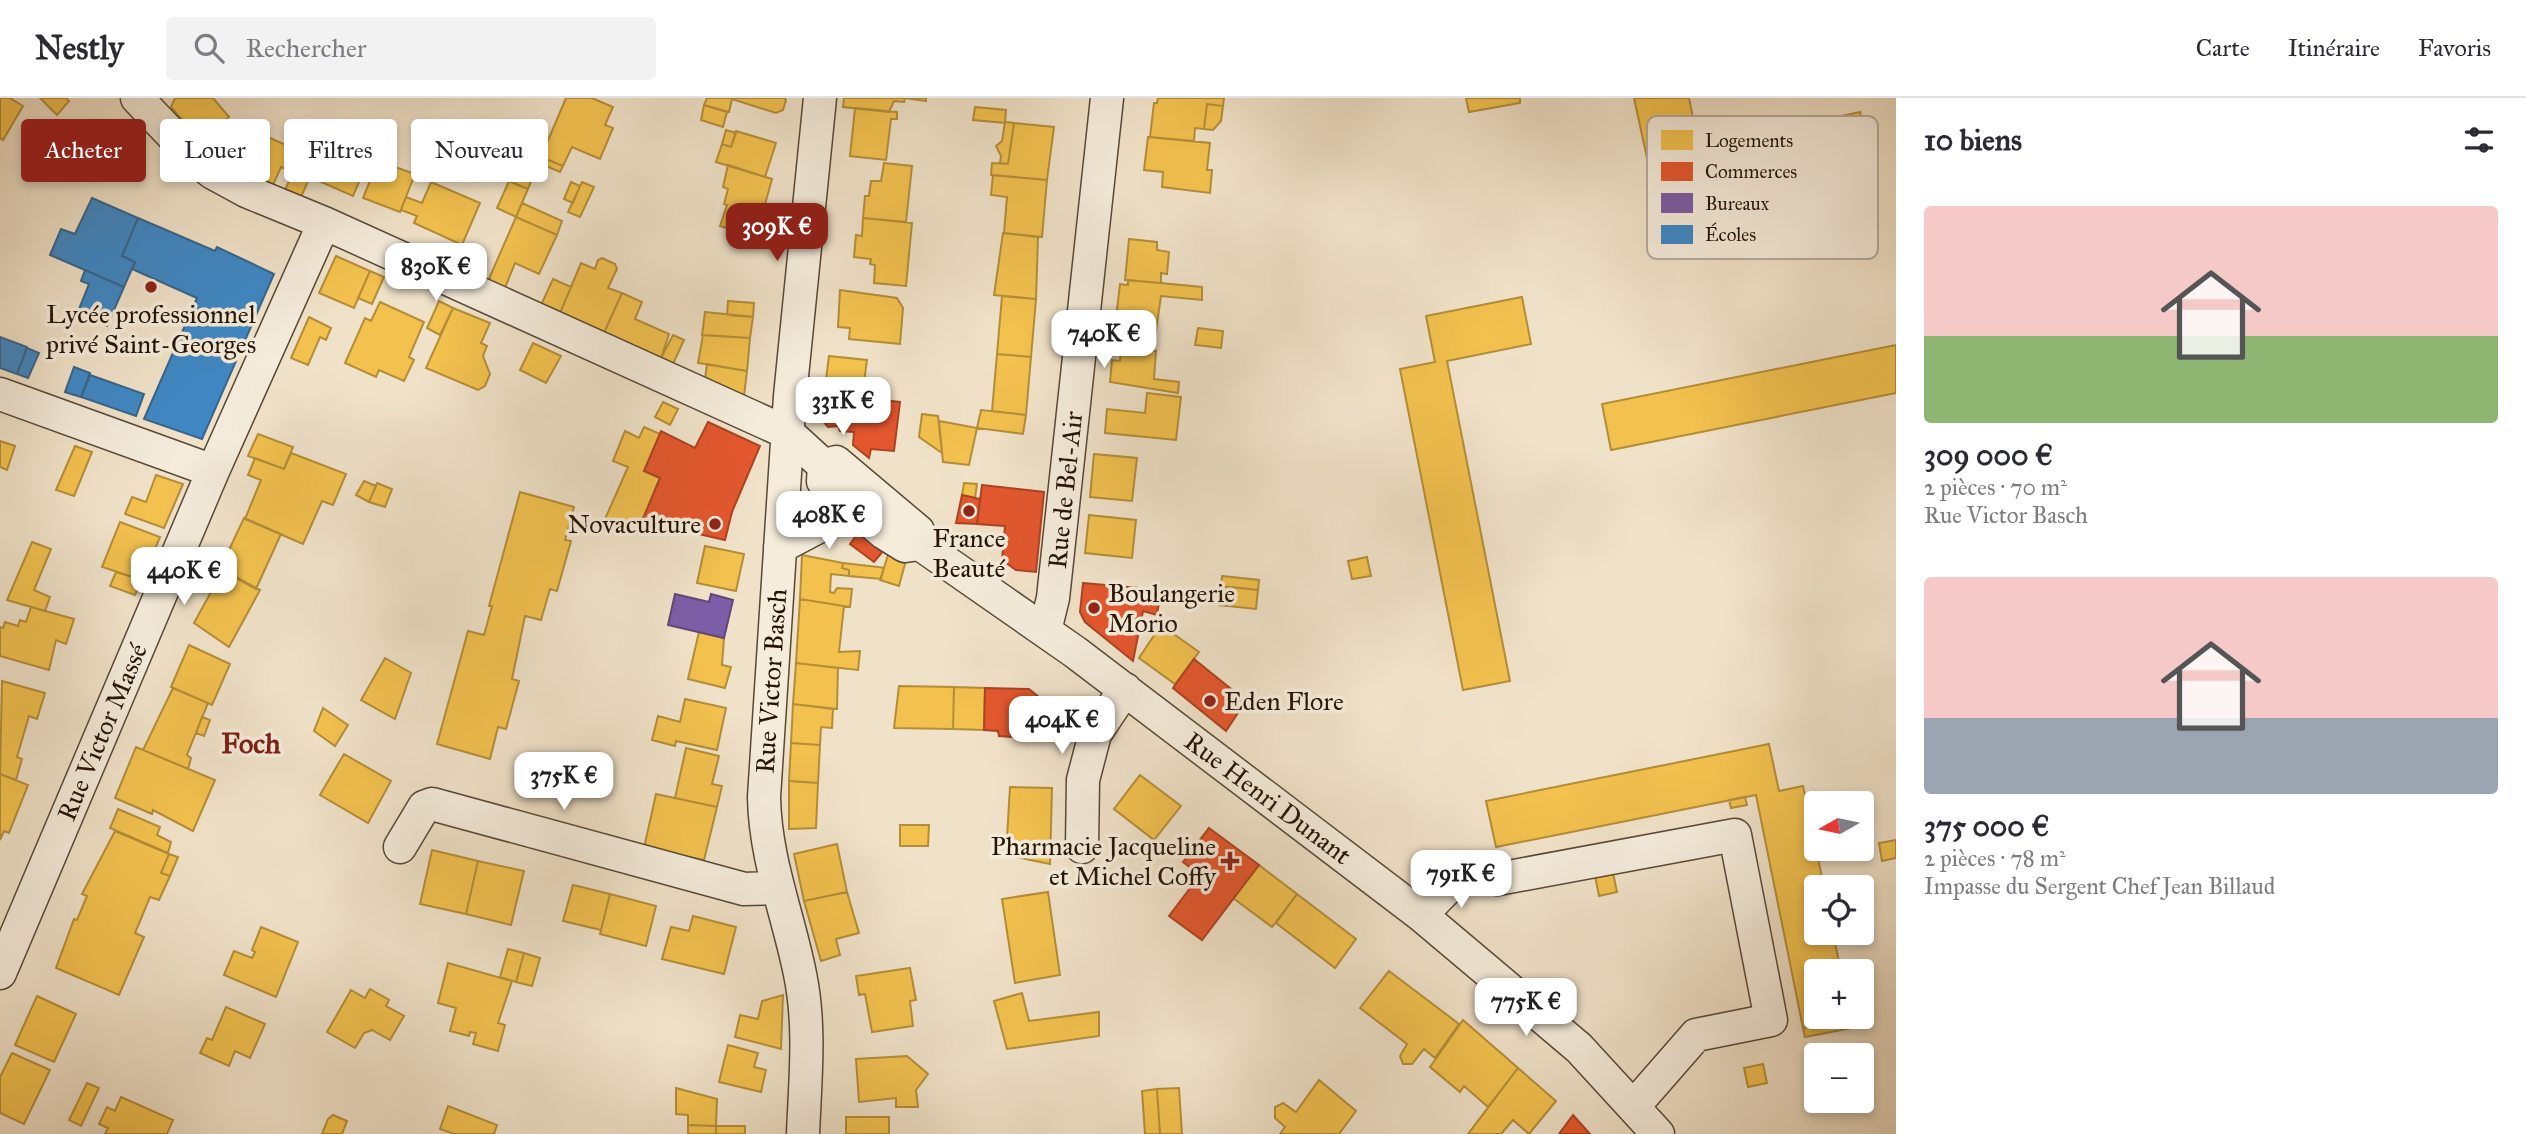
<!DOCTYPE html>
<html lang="fr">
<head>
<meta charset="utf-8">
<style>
	:root { --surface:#fff; --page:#f2f2f3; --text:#2b2b33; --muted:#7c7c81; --line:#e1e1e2; --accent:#8f2418 }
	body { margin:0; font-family:"IM FELL Great Primer",serif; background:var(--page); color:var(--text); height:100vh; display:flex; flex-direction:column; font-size:26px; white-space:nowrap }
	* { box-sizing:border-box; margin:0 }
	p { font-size:23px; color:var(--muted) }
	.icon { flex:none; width:38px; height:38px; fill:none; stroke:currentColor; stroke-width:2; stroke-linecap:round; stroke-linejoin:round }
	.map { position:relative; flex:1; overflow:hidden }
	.side { display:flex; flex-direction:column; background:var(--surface); width:630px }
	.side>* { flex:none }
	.hud { position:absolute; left:21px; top:21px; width:665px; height:63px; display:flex; gap:14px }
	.needle { width:46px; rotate:261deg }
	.buttons { position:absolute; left:1804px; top:693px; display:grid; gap:14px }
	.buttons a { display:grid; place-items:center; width:70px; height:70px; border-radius:7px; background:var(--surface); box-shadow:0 4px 10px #0003; font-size:35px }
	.price { position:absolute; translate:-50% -60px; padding:0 16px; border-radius:14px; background:#fff; color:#222; font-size:23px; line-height:46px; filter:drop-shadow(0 2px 4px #0008) }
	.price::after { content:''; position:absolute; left:50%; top:42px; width:21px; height:16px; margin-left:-10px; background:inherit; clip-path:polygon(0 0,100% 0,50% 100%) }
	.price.on { background:var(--accent); color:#fff }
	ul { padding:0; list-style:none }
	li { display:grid; align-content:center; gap:14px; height:371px; padding:0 28px }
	li span { display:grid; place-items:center; height:217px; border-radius:7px; color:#555 }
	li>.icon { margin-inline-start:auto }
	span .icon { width:126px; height:126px; fill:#fffc; stroke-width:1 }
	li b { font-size:30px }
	h2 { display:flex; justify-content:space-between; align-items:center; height:84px; padding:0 28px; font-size:30px }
	.tag { padding:0 24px; border-radius:7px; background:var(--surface); box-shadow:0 4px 10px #0003; font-size:24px; line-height:63px }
	.tag.on { background:var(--accent); color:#fff }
	header { display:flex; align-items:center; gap:42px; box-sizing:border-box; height:98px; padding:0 35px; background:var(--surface); border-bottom:2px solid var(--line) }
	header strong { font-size:33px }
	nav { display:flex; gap:38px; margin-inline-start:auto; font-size:24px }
	.search { width:490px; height:63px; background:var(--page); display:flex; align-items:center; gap:18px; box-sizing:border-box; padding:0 24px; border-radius:7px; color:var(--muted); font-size:26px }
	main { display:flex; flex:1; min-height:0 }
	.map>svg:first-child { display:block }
	.homes { fill:#f2c14e; stroke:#b48d38; stroke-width:2 }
	.shops { fill:#e4572e; stroke:#ab4322; stroke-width:2 }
	.offices { fill:#7b5ea7; stroke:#614876; stroke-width:2 }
	.schools { fill:#3f88c5; stroke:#37658b; stroke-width:2 }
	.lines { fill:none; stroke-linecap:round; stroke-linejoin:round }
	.minor-casing { stroke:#584836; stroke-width:35 }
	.minor { stroke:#f5ecdc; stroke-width:32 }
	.poi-dot { fill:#8f2418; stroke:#f5ecdc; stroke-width:2.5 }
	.labels { text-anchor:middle; stroke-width:7; stroke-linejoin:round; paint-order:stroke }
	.poi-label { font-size:26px; fill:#251405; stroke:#f5ecdc }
	.street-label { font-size:26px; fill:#251405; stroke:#f5ecdc }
	.neighbourhood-label { font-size:28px; font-weight:bold; fill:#7a1f14; stroke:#f5ecdc }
	.key { fill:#f5ecdc; stroke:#b7ab9c; stroke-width:2 }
	.key-label { font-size:19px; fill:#251405 }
</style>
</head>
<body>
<header>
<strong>Nestly</strong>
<div class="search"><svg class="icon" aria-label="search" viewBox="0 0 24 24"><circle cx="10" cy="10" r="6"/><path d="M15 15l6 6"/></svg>Rechercher</div>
<nav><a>Carte</a><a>Itinéraire</a><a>Favoris</a></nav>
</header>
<main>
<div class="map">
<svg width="1896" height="1036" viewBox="0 0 1896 1036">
	<rect width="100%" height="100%" fill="#f0e2c9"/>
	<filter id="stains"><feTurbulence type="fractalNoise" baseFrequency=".00286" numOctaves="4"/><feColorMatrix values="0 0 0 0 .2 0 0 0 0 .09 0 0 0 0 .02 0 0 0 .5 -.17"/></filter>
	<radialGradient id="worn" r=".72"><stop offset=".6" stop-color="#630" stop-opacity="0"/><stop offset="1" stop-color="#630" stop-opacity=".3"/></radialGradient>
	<path class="homes" d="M0,0h10l13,8 -20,34 -3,-2z
		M40,0h26l3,3 -12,14z
		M175,0h38l16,19 -28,24 -30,-34z
		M566,0h26l21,9 -8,18 8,3 -13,31 -28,-12 -9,19 -22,-9z
		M707,0h77l2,2 -3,10 -7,3 -44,-14 -3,13 -25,-7z
		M844,0h82v3l-21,-3 -1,4 -10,-1 -5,11 -46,-5z
		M1158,0h66l-1,8 -16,-2 -3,25 -9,-1 -1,13 -44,-4 4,-34h3z
		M1466,0h54v5l-51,9z
		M1634,0h55l10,49 161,-35 11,51 -175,38 -11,-51 -38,8z
		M1207,6l16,2 -2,15 -8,9 -9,-1z
		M704,7l23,7 -4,15 -22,-7z
		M975,9l31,3 -1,13 -32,-3z
		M855,10l42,4v7h-6l-5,41 -36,-4z
		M222,24l11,9 -12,30 -20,-20z
		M1005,24l9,1 -6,41 -8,-1 1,-7 -5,-10 6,-5z
		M1014,25l40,4 -7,53 -56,-5 1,-12 16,1z
		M347,27l29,12 -10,23 -29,-12z
		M252,32l50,22 -9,20 -12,-5 -8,18 -52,-24 8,-20 16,6z
		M726,32l10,3 -5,14 -9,-3z
		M736,33l40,12 -11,34 -49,-15 6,-18 9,3z
		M309,39l59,24 -15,35 -43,-19 -9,20 -16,-7z
		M532,39l15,6 -19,46 -15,-6z
		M1148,39l62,6 -3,27h5l-2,23 -48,-6 1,-15 -19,-2z
		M541,59l22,9 -3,6 -21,-9z
		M378,63l37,13 -15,38 -37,-14z
		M884,65l28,3 -6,56 -43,-4 2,-22h4l2,-15h10z
		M728,67l44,14 -16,58 -36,-11 7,-21 -3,-1 4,-15 -5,-2z
		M993,77l54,5 -5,57 -38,-4 3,-36 -16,-2z
		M509,83l19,8 -12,28 -19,-9z
		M431,84l49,21 -18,42 -48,-22 3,-7 -16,-6 5,-13 16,6z
		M571,84l9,4 -7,17 -9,-4z
		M582,84l12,5 -14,30 -12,-5z
		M522,105l40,18 -5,14 -41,-18z
		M516,119l41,18 -18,39 -24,-11 -10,25 -17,-7z
		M863,120l49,5 -6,63 -32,-3 1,-18 -5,-1 1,-5 -17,-2 2,-22 6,1z
		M1003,135l35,4 -2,62 -42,-4z
		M1129,141l28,3v8l12,2 -2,22 -6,-1v10l-36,-3z
		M336,158l34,15 -16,37 -35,-15z
		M602,160l13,6 2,5 -9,19 14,5 -18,40 -44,-20 21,-50 14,6 3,-9z
		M370,173l14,6 -12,27 -14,-6z
		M553,181l18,8 -11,26 -19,-8z
		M1128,182l74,7v13l-41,-4 -5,35 -41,-5 5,-42 8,1z
		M840,192l57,8 6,10 -3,36 -51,-5 1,-11 -12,-1z
		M622,195l20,9 -7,17 34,15 -8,24 -57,-25z
		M1002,198l34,3 -5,58 -34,-3z
		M1522,199l9,47 -84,17 63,320 -47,9 -63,-321 35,-7 -9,-46z
		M439,203l14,7 -13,27 -13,-7z
		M728,203l26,2 -1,14 -26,-2z
		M380,204l44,20 -15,35 5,3 -10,21 -25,-11 -3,7 -31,-14 20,-45 6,3z
		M453,210l37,15 -9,20 6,3 -4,10 7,18 -5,12 -7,4 -52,-22z
		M705,214l48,5 -3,21 -48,-3z
		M309,219l22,11 -5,12 -6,-3 -12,28 -17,-7z
		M1198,230l25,3 -2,17 -26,-3z
		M673,237l11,5 -11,24 -12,-6z
		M703,237l47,3 -3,33 -49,-8z
		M533,245l28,13 -15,27 -26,-13z
		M1896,247v48l-285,57 -9,-46z
		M1121,249l35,4 -2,28 25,3 -1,11 -68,-11 2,-22 8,1z
		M997,256l34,3 -5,58 -34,-4z
		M829,258l38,4 -5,38 -38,-4z
		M707,266l40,7 -3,25 -39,-17z
		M1147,295l34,4 -5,43 -71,-7 2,-24 38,4z
		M663,304l15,7 -8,16 -15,-8z
		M981,312l45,5 -3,19 -46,-6z
		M922,316l16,2 4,37 -23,-16z
		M939,323l38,7 -8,37 -26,-3z
		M644,329l16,7 -16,37 16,7 -23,56 -32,-15 23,-52 -15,-6 12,-30 14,7z
		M258,336l35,13 -9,22 -36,-13z
		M0,343l15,5 -8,24 -7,-3z
		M75,348l17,6 -18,44 -18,-6z
		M291,355l55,21 -13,31 -11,-4 -19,43 -58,-25 16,-39 -13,-5 7,-17 29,11z
		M1094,356l43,4 -5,43 -42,-4z
		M156,377l27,9 -19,44 -39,-14 7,-17 14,5z
		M364,383l12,5 -7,16 -13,-7z
		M377,385l15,6 -7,18 -16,-5z
		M964,385l13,1 -2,14 -13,-3z
		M520,394l54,15 -9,33 6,1 -14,50 -7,-2 -9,31 -16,-4 -13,63 7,2 -13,48 -8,-2 -8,32 -53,-15 31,-113 16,4 8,-29h-3z
		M1089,417l47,5 -4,38 -47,-5z
		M244,420l37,16 -25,55 -36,-20z
		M120,424l40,15 -18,43 -40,-13z
		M32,444l19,7 -17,41 16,7 -5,14 -38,-11z
		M705,448l39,8 -8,37 -39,-8z
		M889,454l16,12 -6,22 -19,-6z
		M802,457l41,8 -1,5 7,2v6l-18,-2 -1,18 4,1 3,-5 15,1 -2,18 -50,-8z
		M1367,459l4,19 -19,3 -4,-18z
		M843,465l35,4 6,1 -3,11 -32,-3v-6l-7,-2z
		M223,472l37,20 -31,57 -35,-24z
		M116,474l26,8 -7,15 -25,-9z
		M1222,478l37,4 -1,10 -37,-4z
		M1221,488l37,4 -2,19 -37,-4z
		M800,501l44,7 -5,46 21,-1 -2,19 -62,-7z
		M31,509l43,12 -8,25 -10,-4 -7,30 -49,-14v-29l3,1 2,-6 13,4 2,-6 6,2z
		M1161,527l38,27 -24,32 -36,-26z
		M699,534l25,6 -2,27 9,2 -6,21 -37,-9z
		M189,547l41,19 -18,41 -41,-18z
		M385,560l26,15 -16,46 -34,-19z
		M796,565l42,5 -1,41 -44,-5z
		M2,583l43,12 -8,26 -8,-3 -12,41 5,2 -6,21 -16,-6z
		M899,588l55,1 -1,42 -59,-1z
		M954,589l31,1 -1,42 -31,-1z
		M173,590l35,15 -21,52 4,3 -3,11 -45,-19z
		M685,601l41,9 -9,42 -41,-9 -1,5 -23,-6 6,-24 22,6z
		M793,606l40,5 -1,19 -11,-1 -1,18 -29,-2z
		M323,610l25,17 -13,21 -21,-15z
		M202,619l8,3 -6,16 -8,-3z
		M791,645l29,2 -2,38 -29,-2z
		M1769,646l10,47 24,-5 21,101h-8v46h17l8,38h-25v46l34,1 -47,10 -47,-233 -260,52 -10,-46z
		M136,649l79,33 -22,51 -40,-21 -1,4 -37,-16z
		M686,650l33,8 -7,28 10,2 -5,21 -42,-9z
		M344,656l47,27 -23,42 -48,-28z
		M0,676l28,11 -19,48 -5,-2 -4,9z
		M1140,677l41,31 -27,34 -40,-31z
		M789,683l29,2 -2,45 -27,1z
		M1010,689l42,1 -2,76 -44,-9z
		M656,696l61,13 -13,53 -60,-12z
		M1745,699l2,8 -16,3 -2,-8z
		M118,711l42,18 -3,8 14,7 -3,11 -58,-25z
		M900,727h29l-1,21h-28z
		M115,733l54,23 -8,19 9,3 -11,24 -9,-3 -15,36 9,4 -25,58 -63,-27 18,-49 3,1 10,-24 -5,-2z
		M1896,742v18l-14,3 -3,-18z
		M837,746l10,48 -43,9 -10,-47z
		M432,752l46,11 -12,53 -46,-10z
		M169,756l9,3 -8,19 -9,-3z
		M478,763l46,10 -13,54 -45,-11z
		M1259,767l38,29 -25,33 -39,-29z
		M1613,775l4,19 -18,4 -4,-20z
		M573,787l37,9 -9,36 -38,-9z
		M847,794l12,41 -23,6 4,16 -19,6 -17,-60z
		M1048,794l12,83 -45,8 -13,-84z
		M610,796l46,12 -10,40 -46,-12z
		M1297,796l59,45 -21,29 -59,-45z
		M693,818l43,11 -12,47 -62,-15 9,-32 18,4z
		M261,829l37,15 -22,55 -52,-22 10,-24 18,7 3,-6 -3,-2z
		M508,851l16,4 -8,29 -16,-5z
		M524,855l16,5 -8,28 -16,-4z
		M448,865l64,18 -14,42 7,2 -7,26 -25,-7 3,-11 -6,-1 -1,4 -19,-5 6,-23 -18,-5z
		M910,870l6,32 -6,1 3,25 -41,6 -7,-38 -6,1 -3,-19z
		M1389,873l70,53 -24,34 -11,-9 -12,15h-9l-3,-8 7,-12 -47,-36z
		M370,891l19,11 -3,6 18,10 -14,24 -18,-10 -8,3 -9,15 -28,-16 24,-42 14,8z
		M1022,895l7,28 70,-9v24l-92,13 -13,-48z
		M783,897l-2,54 -46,-12 5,-22 18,4 4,-18z
		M37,898l39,18 -22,48 -39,-17z
		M226,909l39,17 -15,34 -15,-7 -6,15 -29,-13 7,-15 5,2z
		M1850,920l2,10 -47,9 -2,-9z
		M1463,922l55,48 -30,39 -24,-21 -4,6 -30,-25z
		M728,947l30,8 -4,14 12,3 -5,22 -42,-10z
		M12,955l38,17 -26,54 -24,-11v-36z
		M907,958l21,18 -12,16 2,17h-22v-9l-37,4 -3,-43z
		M1763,966l4,19 -19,4 -4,-19z
		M1518,970l38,33 -27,33 -16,-14 -12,14h-33z
		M1319,982l37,31 -17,23h-59l5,-7 -10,-9v-11l8,-4 13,9z
		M87,985l12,5 -18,38 -12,-6z
		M676,990l41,11 -1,27 -28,-1v-10l-12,-1z
		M1179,990l3,46h-22l-3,-45z
		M1157,991l3,45h-15l-3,-43z
		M121,999l52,23 -6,14h-62l3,-6 -9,-4 8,-17 8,4z
		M448,1008l49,19 -3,9h-40l-14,-5z
		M333,1017l14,6 -5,13h-20l6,-15z
		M846,1019h43v17h-43z
		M688,1027l28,1v8h-28z
		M716,1028h29v8h-29z"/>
	<path class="shops" d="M824,296l76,8 -6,49 -23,-2 -2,9 -16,-13 1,-13 -14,-1 -2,-5 -10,1 -7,-8z
		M708,324l52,24 -28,66 -7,28 -83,-19 18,-43 -16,-7 17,-40 34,17z
		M982,387l62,7 -8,80 -20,-2 -14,-10 3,-34 -28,-2z
		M962,397l18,4 -3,25 -21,-1z
		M859,434l25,18 -10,12 -24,-18z
		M1083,485l78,7 -4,25 -14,-4 -10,50 -48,-39 -5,-10z
		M1194,561l52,42 -20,30 -53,-43z
		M985,590l44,1 21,17 1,27 -40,-2v6l-12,-1 -1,-5 -14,-1z
		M1209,730l50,37 -57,75 -33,-24 31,-41 -17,-13z
		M1573,1017l17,19h-31z"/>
	<path class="offices" d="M675,496l34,8 2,-8 22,6 -9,38 -56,-13z"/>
	<path class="schools" d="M92,100l46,20 -16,38 13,6 -11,25 -74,-32 11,-26 14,5z
		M138,120l77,33 2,-4 57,27 -72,165 -58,-20 53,-121 -65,-29 3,-7 -13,-6z
		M85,172l39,17 -17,39 -30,-12 12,-30 -8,-3z
		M0,239l27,10 -10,27 -17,-6z
		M27,250l12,5 -11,25 -11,-4z
		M74,269l16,6 -9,24 -16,-5z
		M90,277l54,19 -8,22 -55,-19z"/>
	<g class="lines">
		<defs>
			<path id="minor" d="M137,0l58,61 18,14 33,18 78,32 464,210 36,33 -1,15 61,52 21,13 15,-2 155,108 346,263 158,133 79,86
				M0,296l213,77
				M824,368l12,-4 82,69 2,13
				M780,449l74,-39
				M1045,533l8,-33 54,-500
				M400,749l24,-40 8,-3 312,85 32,-1
				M1082,749l1,-67 12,-46 30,-45
				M1421,817l42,-43 35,7 237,-44 36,185 -75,15 -62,71
				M0,875l213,-502 111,-248
				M803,1036c2,-53 8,-107 -3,-160 -12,-60 -35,-115 -36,-177l26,-401 30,-298"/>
		</defs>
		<use href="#minor" class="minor-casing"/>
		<use href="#minor" class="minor"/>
	</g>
	<g class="poi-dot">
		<circle cx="151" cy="189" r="7"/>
		<circle cx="969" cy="413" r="7"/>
		<circle cx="715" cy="426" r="7"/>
		<circle cx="1094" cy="510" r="7"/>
		<circle cx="1210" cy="603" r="7"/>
		<path d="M1226.5 752.5h7v7h7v7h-7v7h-7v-7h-7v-7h7z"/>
	</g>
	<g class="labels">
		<g class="poi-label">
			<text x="151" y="225">Lycée professionnel<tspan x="151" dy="30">privé Saint-Georges</tspan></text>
			<text x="701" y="435" text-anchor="end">Novaculture</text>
			<text x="969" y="449">France<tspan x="969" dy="30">Beauté</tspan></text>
			<text x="1108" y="504" text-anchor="start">Boulangerie<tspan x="1108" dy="30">Morio</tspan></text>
			<text x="1224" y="612" text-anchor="start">Eden Flore</text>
			<text x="1216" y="757" text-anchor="end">Pharmacie Jacqueline<tspan x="1216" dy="30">et Michel Coffy</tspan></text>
		</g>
		<g class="street-label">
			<text transform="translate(1065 392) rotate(-84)" y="9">Rue de Bel-Air</text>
			<text transform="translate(771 583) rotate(-86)" y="9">Rue Victor Basch</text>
			<text transform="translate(102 634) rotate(-67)" y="9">Rue Victor Massé</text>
			<text transform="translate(1268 700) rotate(37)" y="9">Rue Henri Dunant</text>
		</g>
		<g class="neighbourhood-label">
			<text x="251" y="655">Foch</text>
		</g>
	</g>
	<rect x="1647" y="18" width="231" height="143" rx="10" class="key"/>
	<rect x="1661" y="32" width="32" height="20" fill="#f2c14e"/>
	<rect x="1661" y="64" width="32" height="19" fill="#e4572e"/>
	<rect x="1661" y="95" width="32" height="20" fill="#7b5ea7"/>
	<rect x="1661" y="127" width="32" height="19" fill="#3f88c5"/>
	<g class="key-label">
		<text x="1705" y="49">Logements</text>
		<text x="1705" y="80">Commerces</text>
		<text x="1705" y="112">Bureaux</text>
		<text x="1705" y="143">Écoles</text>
	</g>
	<rect width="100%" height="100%" filter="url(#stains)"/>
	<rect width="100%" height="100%" fill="url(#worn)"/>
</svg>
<div class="buttons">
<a><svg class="needle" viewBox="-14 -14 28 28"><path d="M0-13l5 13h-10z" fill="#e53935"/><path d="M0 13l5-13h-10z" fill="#7c7c81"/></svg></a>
<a><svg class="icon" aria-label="locate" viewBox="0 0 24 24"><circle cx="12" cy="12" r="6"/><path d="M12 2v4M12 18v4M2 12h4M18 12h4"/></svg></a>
<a>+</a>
<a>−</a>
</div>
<b class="price on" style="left:777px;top:165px">309K €</b>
<b class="price" style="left:436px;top:205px">830K €</b>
<b class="price" style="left:1104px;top:272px">740K €</b>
<b class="price" style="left:843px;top:339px">331K €</b>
<b class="price" style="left:829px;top:453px">408K €</b>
<b class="price" style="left:184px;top:509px">440K €</b>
<b class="price" style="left:1062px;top:658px">404K €</b>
<b class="price" style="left:564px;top:714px">375K €</b>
<b class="price" style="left:1461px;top:812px">791K €</b>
<b class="price" style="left:1526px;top:940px">775K €</b>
<div class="hud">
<a class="tag on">Acheter</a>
<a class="tag">Louer</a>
<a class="tag">Filtres</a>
<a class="tag">Nouveau</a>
</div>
</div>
<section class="side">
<h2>10 biens<svg class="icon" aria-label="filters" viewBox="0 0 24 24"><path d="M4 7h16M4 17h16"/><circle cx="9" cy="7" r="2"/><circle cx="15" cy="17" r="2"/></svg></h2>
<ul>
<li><span style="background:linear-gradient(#f6c9c9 60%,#8fb573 0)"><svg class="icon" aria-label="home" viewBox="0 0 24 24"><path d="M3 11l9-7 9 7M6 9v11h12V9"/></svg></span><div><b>309 000 €</b><p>2 pièces · 70 m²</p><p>Rue Victor Basch</p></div></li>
<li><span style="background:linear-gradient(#f6c9c9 65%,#9aa5b1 0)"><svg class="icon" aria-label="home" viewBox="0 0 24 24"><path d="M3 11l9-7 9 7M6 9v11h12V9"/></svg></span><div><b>375 000 €</b><p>2 pièces · 78 m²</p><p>Impasse du Sergent Chef Jean Billaud</p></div></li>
</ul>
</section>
</main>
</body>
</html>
